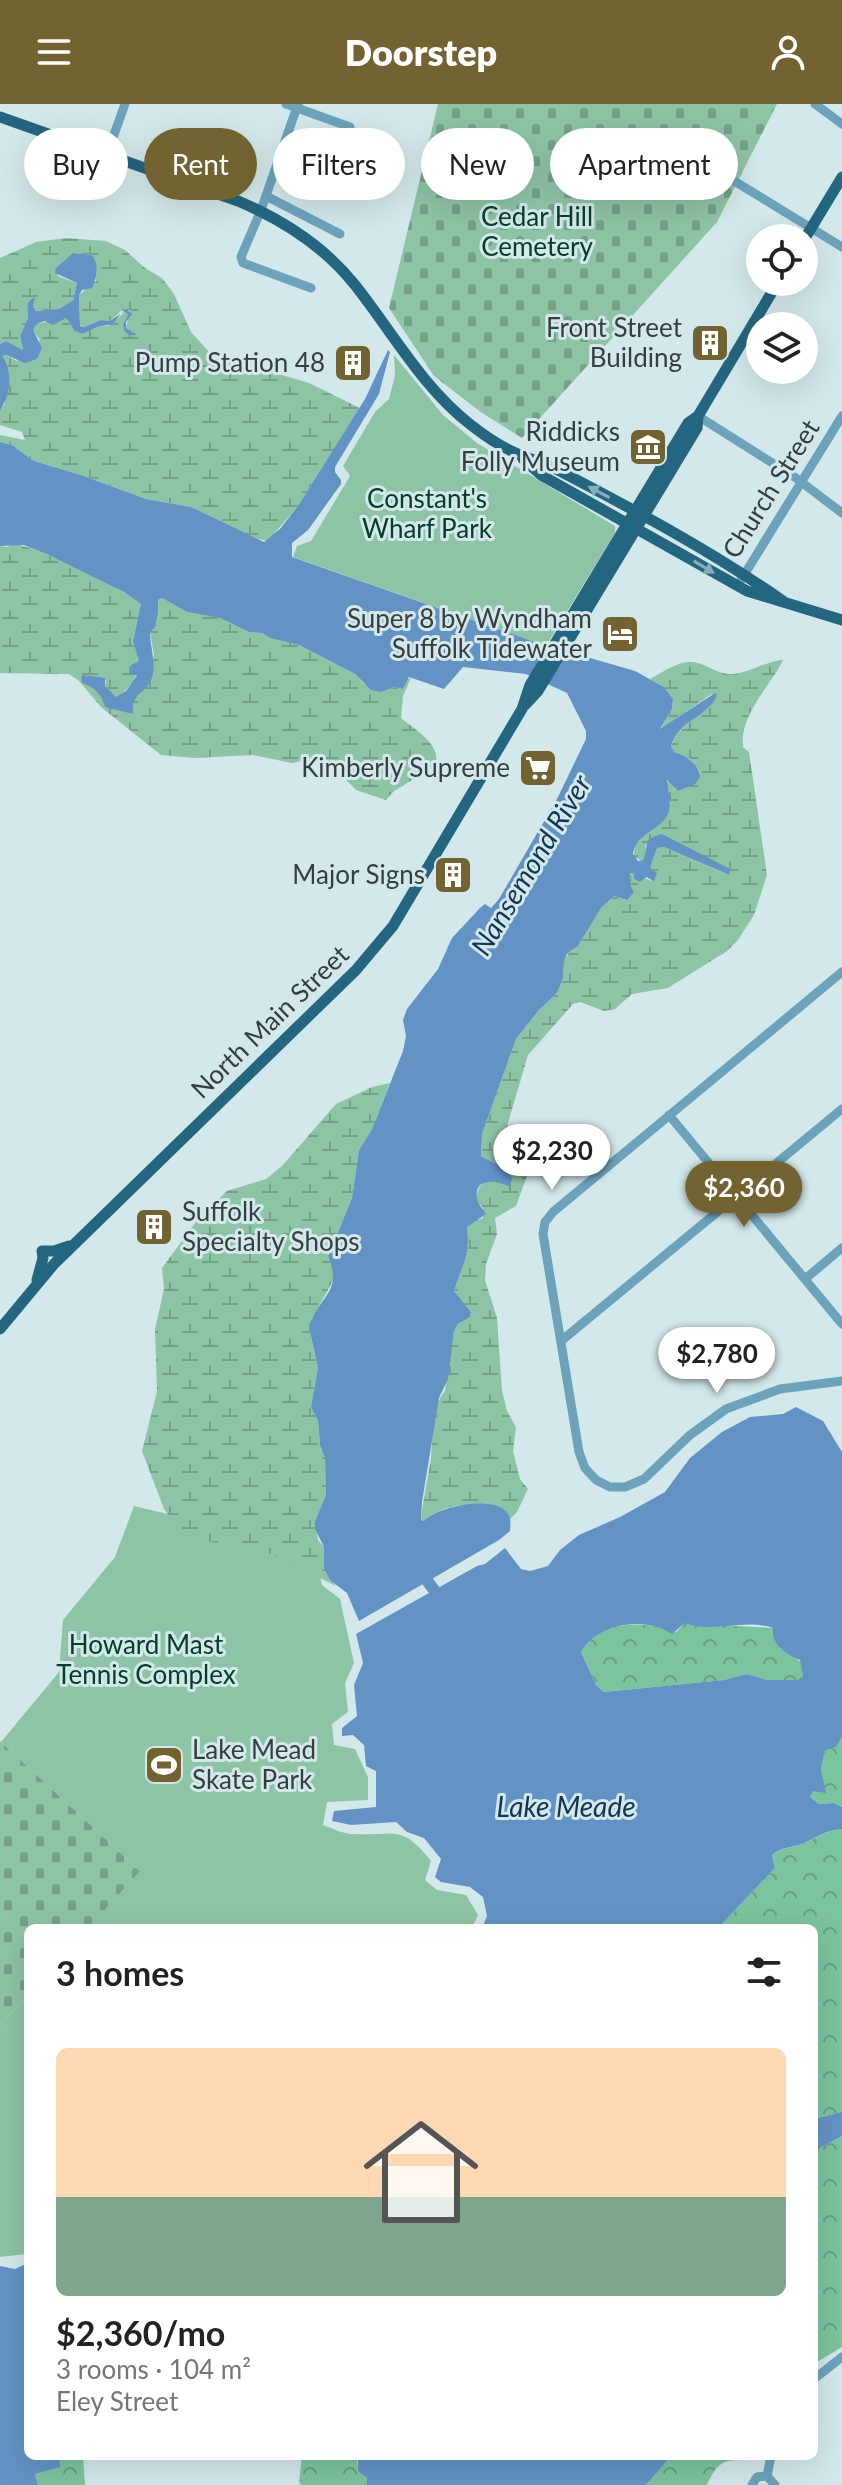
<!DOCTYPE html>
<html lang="en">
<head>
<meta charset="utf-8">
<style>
	:root { --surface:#fff; --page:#f2f2f2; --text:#222; --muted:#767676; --accent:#726330 }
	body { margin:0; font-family:Lato,sans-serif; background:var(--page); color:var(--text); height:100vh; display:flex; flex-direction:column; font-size:30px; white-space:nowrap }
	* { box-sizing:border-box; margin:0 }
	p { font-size:26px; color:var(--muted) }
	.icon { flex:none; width:44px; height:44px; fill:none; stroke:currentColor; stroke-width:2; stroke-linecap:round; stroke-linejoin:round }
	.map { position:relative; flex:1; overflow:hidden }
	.sheet { position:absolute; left:24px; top:1820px; width:794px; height:536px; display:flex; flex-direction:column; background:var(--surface); border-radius:12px; box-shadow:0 8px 32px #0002 }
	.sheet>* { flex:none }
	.top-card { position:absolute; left:24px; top:24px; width:794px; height:72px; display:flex; gap:16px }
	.buttons { position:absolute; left:746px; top:120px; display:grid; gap:16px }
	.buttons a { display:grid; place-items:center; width:72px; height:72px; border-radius:50%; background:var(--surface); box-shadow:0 8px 32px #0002; font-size:40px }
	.price { position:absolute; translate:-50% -68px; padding:0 18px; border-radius:28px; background:#fff; color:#222; font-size:26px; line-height:52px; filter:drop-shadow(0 2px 4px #0008) }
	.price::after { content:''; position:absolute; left:50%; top:48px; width:24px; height:18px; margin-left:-12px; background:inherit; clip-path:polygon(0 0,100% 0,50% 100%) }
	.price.current { background:var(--accent); color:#fff }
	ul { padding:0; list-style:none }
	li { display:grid; align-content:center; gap:16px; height:424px; padding:0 32px }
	li span { display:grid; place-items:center; height:248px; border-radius:12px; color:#555 }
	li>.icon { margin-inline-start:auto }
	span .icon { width:144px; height:144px; fill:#fffc; stroke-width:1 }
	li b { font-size:34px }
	h2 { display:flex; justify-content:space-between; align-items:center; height:96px; padding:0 32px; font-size:34px }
	.tag { padding:0 28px; border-radius:36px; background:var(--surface); box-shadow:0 8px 32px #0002; font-size:28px; line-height:72px }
	.tag.current { background:var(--accent); color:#fff }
	header { display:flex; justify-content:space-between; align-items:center; height:104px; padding:0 32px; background:var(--accent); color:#fff; font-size:36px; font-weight:800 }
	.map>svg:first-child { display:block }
	.green { fill:#8ec4a6 }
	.forest { fill:url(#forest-crowns) }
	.wetland { fill:url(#wetland-marsh) }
	.cemetery { fill:url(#cemetery-stones) }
	.water { fill:#6393c5; fill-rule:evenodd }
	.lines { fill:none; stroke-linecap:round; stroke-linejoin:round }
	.river { stroke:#6393c5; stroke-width:12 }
	.minor { stroke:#6ca3bb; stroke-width:9 }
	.major { stroke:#24667f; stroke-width:11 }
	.oneway { fill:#84aeba }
	.labels { text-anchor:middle; stroke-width:6; stroke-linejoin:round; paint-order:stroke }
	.park-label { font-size:26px; fill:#024028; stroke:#d3e8ea }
	.poi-label { font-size:26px; fill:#363e3f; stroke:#d3e8ea; text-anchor:end }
	.street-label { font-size:26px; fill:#363e3f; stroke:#d3e8ea }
	.water-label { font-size:28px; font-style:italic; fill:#123557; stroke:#d3e8ea }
</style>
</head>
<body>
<header><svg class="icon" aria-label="menu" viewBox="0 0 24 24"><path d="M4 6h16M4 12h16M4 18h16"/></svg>Doorstep<svg class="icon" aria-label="person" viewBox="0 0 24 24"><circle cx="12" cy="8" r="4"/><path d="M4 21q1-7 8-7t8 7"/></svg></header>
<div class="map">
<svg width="842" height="2381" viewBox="0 0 842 2381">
	<defs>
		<pattern id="forest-crowns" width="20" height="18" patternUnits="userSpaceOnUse" patternTransform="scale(2)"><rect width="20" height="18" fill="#7cc49e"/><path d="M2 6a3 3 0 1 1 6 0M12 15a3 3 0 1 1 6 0" fill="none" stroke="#66a182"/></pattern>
		<pattern id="wetland-marsh" width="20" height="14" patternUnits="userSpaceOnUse" patternTransform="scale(2)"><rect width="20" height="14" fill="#8ec4a6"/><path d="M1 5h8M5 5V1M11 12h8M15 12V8" fill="none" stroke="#75a189"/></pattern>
		<pattern id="cemetery-stones" width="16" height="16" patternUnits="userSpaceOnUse" patternTransform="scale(2)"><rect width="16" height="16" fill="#8ec4a6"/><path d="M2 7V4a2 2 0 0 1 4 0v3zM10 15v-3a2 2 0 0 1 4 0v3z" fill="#75a189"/></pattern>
	</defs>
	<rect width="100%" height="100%" fill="#d3e8ea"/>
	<path class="green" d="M394,251l49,60 34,28 138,83v7l-66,108 -5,4 -251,-88 4,-11 14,-5 39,-65 -7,-10 32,-54 14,-13 6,-24z
		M134,1402l179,42 9,37 18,14 14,64 -9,20 3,29 -16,12 2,21 21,4 13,28v23l-41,2 -4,23c9,3 20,9 30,9 40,2 49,-11 78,27l-6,19 12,10 29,5 12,20 -6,13h-384l51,-58 -138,-128 58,-70 4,-52 52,-63z
		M28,1890v253l-2,7 -26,3v-232z"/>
	<path class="forest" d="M685,1519l88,5 7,20 21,14 2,14 -6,4h-30l-20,-6 -23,6 -120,12 -8,-7 -15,-33c19,-32 65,-32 95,-20z
		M842,1632v71l-8,-4 -15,1 -9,-7 11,-27 4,-22z
		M842,1725v283l-28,7v-191h-96l57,-60 -3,-13c13,-9 19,-6 32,-12 14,-5 22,-13 38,-14z
		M842,2032v211l-28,17v-71l2,-4 -2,-13v-121l6,-7z
		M58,2352h25l2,29h-47l-3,-11 26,-7z
		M302,2352h55l1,15 9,7v7h-66l-2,-3z
		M666,2352h91l-2,4c-28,0 -36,-3 -48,25h-61l21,-24z"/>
	<path class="wetland" d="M66,134l40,3 19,9 20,18 17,10 12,16 17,38 20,22 98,29 51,25 -62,98 -30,35 -18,-4 -59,-30 -45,-8 -65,-24 -47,-14 -22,-16 -12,-3v-7l25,5 -3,-8 -22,-7v-14l5,-7 -3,-48 4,-1 11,6 23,-21 -8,-10 3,-6 31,-6 6,9 11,7 14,-7 11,-1 17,-14 3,3 -5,9 1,6 10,3 -8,-5 4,-18 -9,1 -11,10 -9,-1 -17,7 -4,-2 -1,-30 17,-14 -1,-22 -3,-4 -19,-2 -16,23 20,7 -4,17 -14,9 -23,2 -3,-5 1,-8c-10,7 -6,10 -6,20l-8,18 3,14 -17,-9 -6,3v-86l36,-16z
		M14,440c22,2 110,44 127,60 0,10 -5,21 -7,31 -2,11 5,16 5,26 1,13 -11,30 -23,37l-11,-12 1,-6 -23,-5 20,23 29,11c1,-11 7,-18 16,-25l6,-29 -4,-23 8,-19v-13l4,-2 25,14 33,6 29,14 13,1 8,5 29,7 56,29 9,10 18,8 12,-5 9,2 3,-9 5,-2 -8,18 -2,22c14,12 42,27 34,48l-41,25 -8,9 -30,-10 -29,-30 -8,-2 -27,5 -39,-8 -59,3 -33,-3 -60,-48 -22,-26 -10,-7 -69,-1v-127l7,1z
		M783,556c-13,27 -44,55 -40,87l6,5 18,123 -13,40 -16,25 -11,11 -48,30 -11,7 -36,6 -17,15 -11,2 -24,-9 -7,2 -45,51 -20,68v11l19,42 -11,30 -21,12 2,16 -11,30 -1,16 12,38 5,73 5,20 9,16 -3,24 7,28 8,10 -11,23 -7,7c-16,-23 -71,-16 -86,2l-3,-1c2,-21 7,-41 10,-62 2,-20 0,-52 14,-67l9,-60 4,-7 12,-7 1,-5 -17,-21c8,-26 17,-36 13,-64l4,-5 12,-4v-10l-6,-7c-1,-22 16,-25 33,-15l-5,-17 -24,-13 1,-22 34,-95 23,-29 18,-17 6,-15 1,-16 4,-8 10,-8 23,-38 13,-12 12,4 4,-27 2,-2 19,10 -1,-13 7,-20 7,-1 64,28 -66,-41 -17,11 2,9 -4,7 -9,-4c-2,-29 34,-21 35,-56 0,-8 0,-12 -3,-19l4,-1 6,9 24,-18 -11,-14 -14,-4 -4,-8c5,-15 16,-21 27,-31 6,-5 11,-16 15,-22l-53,37 12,-21 1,-10 -9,-12 -14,-8c11,-6 28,-18 41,-17 13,0 24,11 37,12 15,2 37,-13 55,-14z
		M390,979l-18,46 -13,21 -7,48 -24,57 7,22 -23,42 -2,13 8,36 -7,39 7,14 2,24 5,13 1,37 -11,26 3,19 6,7v21l12,18 -63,-32 -81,-16 -16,-13 -12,-16 -22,-58 15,-60 -2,-62 9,-40 -2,-21 36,-49 29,-28 39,-12 16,-13 54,-62 36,-17z"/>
	<path class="cemetery" d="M438,0h339l-60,118 -195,216 -40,-25 -48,-37 -45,-68z
		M0,1637l140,130 -52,57h-60v66l-28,31z"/>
	<path class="water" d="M73,149l19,2c7,7 5,24 0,33l-10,2 -3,5 1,31 4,1 17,-7 9,1 17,-12 5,5 -6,8v6l11,7h-8l-5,-5 -1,-6 5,-9 -3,-3 -4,1 -8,11 -16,3 -14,7 -8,-3 -9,-13 -13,7 -8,-4 -9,3 -3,6 9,18 -5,11 -12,4 -19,-8 -4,1c11,15 9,38 -2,55v-67l6,-3 17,9 -3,-14 8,-18c0,-11 -4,-14 7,-21l-2,9 3,5 23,-2 14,-9 4,-17 -22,-10 1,-5z
		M388,246l2,2 -11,42 -44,73v5l6,8v4l-33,46 -16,13v14l243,85 100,29 29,16 9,12 -1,10 -12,20 55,-36 2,2c-9,22 -38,25 -46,51l4,7c12,2 24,12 25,24l-5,7 -17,7 -11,-11c1,9 4,20 2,31 -6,20 -33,21 -36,43l5,7 5,-1c8,-15 -4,-20 19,-26l68,35 -1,6 -65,-28 -7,1 -7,20 7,5 -3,8 -8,-4 -6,5 -6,-3v-6h-4l-1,10 5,9 -7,8 -13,-4 -13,12 -23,38 -11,8 -3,8 -1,16 -6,15 -18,17 -23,29 -34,95 -1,22 24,13 7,9 -2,9c-12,-7 -36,-10 -33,11 1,7 6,10 9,16l-19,13c4,29 -5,38 -13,64l17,21 -1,5 -12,7 -4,7 -6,48 -9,19 -17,104 -1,18 3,1c12,-15 79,-29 86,-3 1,5 0,9 0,13l-11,9 -140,81 -12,-28 -17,-13 -6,-12v-21l-9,-18v-8l11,-26 -1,-37 -5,-13 -2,-24 -7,-14 7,-39 -9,-41c11,-33 34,-34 19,-71l24,-58 7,-48 13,-21 31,-78 3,-15 -3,-16 4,-11 31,-40 14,-31 29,-31 4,-3 6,4 8,-9 59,-102 28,-58v-8l-19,-38 -41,-19 -63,-7 -19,22 -35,-12 -6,12 -9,-2 -12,5 -11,-2 -16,-16 -56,-29 -29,-7 -8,-5 -13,-1 -29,-14 -33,-6 -25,-14 -4,2v13l-3,14 -5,5c0,15 8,36 0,50 -8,14 -19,12 -17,32l-28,-7c-3,-12 -11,-21 -23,-24l-1,-6 2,-2 22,3v8l11,11 10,-6 11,-16 -7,-1 1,-9 8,-4 -6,-20 8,-37 -17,-12 -73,-36 -27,-11 -24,1v-104l12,3 22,16 47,14 65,24 45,8 73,35 16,-13 18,-23 67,-107z
		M796,1303l27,14 19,31v284l-6,11 -11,2 -4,21 5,23 -13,-2 -3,6 9,7 15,-1 8,4v22c-16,1 -24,8 -38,14 -14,6 -18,2 -32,12l3,13 -57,60h-236l5,-12 -4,-19 -13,-10 -29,-5 -6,-5 6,-18 -17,-21 -17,-6 -11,-10 -45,3 -19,-4 2,-10 42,-4v-36l-10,-5 -2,-21 -11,-10 -11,1v-8l15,-12 -3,-31 9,-22 -7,-29 121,-68 8,-2 20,-16 16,21 9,2 18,-5 12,-16 19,-15 41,-18 45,-25 25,-34 32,-26 28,-15 33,-3zM685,1519c28,11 59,-5 88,5 -2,16 12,26 27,32l3,16 -6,4h-30l-20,-6 -23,6 -120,12 -8,-7 -15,-33c17,-30 66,-36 91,-18z
		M842,2008v24l-22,12 -6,7v-36z
		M28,2159v193h30l3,11 -26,7 3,11h-38v-219l15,3z
		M358,2352h308l1,5 -21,24h-279v-7l-9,-7z"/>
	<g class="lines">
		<path class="river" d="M419,1466l25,33"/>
		<path class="minor" d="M286,0l64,23
			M298,0l-37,106 -20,47 2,6 68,25
			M815,0l27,20
			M107,50l18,-50
			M713,64l129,79
			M266,92l74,38
			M698,312l98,62 46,35
			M741,476l101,-164
			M842,868l-289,240 -8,10 -2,12 36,218 6,16 11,12 14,7h15l19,-8 46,-44 36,-26 54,-20 62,-8
			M669,1011l173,209
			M805,1175l37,-31
			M561,1237l281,-232
			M814,2275l28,-22
			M767,2372l4,-20
			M767,2372l8,9
			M752,2381l5,-8 10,-1"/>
		<path class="major" d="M0,13l238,84c45,19 86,45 117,84 38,48 67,102 116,140 14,11 30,22 47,29 11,5 23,7 34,13 79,41 158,83 231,134
			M804,136l38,-63
			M523,355l18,16 206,116 95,29
			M525,601l13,-14 159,-263 1,-12
			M37,1176l6,-22 -1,-7h12l15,-5
			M0,1225l54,-65 302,-294 37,-44 129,-217 8,-24 158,-262 10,-7 80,-134"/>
	</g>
	<defs><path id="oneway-solid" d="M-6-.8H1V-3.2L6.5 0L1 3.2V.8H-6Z" transform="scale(2)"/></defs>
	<g class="oneway">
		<use href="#oneway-solid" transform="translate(599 388) rotate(-152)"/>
		<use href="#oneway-solid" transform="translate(704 463) rotate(31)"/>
	</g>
	<defs>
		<symbol id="building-square" viewBox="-11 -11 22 22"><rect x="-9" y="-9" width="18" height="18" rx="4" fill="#726330" stroke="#d3e8ea"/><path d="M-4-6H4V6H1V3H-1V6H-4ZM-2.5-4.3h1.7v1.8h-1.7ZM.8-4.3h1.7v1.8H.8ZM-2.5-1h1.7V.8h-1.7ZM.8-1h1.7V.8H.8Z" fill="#fff"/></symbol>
		<symbol id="museum-square" viewBox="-11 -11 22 22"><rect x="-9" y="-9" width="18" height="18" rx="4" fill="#726330" stroke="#d3e8ea"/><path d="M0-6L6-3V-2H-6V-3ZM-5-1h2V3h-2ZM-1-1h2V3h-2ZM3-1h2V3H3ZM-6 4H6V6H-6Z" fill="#fff"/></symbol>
		<symbol id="hotel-square" viewBox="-11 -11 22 22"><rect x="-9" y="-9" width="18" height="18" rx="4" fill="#726330" stroke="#d3e8ea"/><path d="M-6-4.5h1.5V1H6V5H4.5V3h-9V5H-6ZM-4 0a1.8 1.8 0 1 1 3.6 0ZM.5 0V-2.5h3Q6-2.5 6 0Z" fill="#fff"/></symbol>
		<symbol id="supermarket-square" viewBox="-11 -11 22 22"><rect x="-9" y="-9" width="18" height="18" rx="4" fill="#726330" stroke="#d3e8ea"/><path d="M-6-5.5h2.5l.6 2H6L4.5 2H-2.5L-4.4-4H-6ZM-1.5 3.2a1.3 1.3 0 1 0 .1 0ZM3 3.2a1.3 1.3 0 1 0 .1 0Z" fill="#fff"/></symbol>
		<symbol id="stadium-square" viewBox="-11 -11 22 22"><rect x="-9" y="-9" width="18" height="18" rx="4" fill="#726330" stroke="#d3e8ea"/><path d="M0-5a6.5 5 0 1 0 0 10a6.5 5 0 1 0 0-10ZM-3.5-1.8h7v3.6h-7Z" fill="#fff"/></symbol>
	</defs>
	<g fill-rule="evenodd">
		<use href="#building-square" x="688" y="217" width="44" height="44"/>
		<use href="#building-square" x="331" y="237" width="44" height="44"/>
		<use href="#museum-square" x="626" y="321" width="44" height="44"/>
		<use href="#hotel-square" x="598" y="508" width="44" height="44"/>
		<use href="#supermarket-square" x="516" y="642" width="44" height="44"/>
		<use href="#building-square" x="431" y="749" width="44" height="44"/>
		<use href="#building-square" x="132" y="1101" width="44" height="44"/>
		<use href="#stadium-square" x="142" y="1639" width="44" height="44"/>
	</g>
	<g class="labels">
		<g class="park-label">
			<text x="537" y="122">Cedar Hill<tspan x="537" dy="30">Cemetery</tspan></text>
			<text x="427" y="404">Constant's<tspan x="427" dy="30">Wharf Park</tspan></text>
			<text x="146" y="1550">Howard Mast<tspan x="146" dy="30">Tennis Complex</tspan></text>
		</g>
		<g class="poi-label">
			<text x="682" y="233">Front Street<tspan x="682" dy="30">Building</tspan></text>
			<text x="325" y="268">Pump Station 48</text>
			<text x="620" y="337">Riddicks<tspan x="620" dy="30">Folly Museum</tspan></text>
			<text x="592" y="524">Super 8 by Wyndham<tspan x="592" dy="30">Suffolk Tidewater</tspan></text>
			<text x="510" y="673">Kimberly Supreme</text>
			<text x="425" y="780">Major Signs</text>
			<text x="182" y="1117" text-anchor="start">Suffolk<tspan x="182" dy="30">Specialty Shops</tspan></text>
			<text x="192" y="1655" text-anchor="start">Lake Mead<tspan x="192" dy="30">Skate Park</tspan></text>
		</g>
		<g class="street-label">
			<text transform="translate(771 385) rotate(-58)" y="9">Church Street</text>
			<text transform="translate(270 918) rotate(-44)" y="9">North Main Street</text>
		</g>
		<g class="water-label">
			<text transform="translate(531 761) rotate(-59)" y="10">Nansemond River</text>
			<text x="566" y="1713">Lake Meade</text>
		</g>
	</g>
</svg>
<div class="buttons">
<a><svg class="icon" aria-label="locate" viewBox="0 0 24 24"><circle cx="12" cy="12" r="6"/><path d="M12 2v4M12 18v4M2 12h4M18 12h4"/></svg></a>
<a><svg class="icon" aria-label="layers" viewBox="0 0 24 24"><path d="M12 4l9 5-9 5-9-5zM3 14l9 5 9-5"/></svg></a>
</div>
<b class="price" style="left:552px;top:1088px">$2,230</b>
<b class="price current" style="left:744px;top:1125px">$2,360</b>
<b class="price" style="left:717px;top:1291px">$2,780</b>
<div class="top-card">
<a class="tag">Buy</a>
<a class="tag current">Rent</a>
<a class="tag">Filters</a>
<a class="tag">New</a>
<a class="tag">Apartment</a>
</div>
<section class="sheet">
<h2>3 homes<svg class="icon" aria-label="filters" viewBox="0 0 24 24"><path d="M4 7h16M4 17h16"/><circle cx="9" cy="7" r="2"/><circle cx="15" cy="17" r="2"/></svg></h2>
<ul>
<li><span style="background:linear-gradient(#ffd9b3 60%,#7fa58c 0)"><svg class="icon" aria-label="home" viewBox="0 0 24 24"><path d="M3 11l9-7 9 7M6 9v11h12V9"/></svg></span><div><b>$2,360/mo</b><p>3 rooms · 104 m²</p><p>Eley Street</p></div></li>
</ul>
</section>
</div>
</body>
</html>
